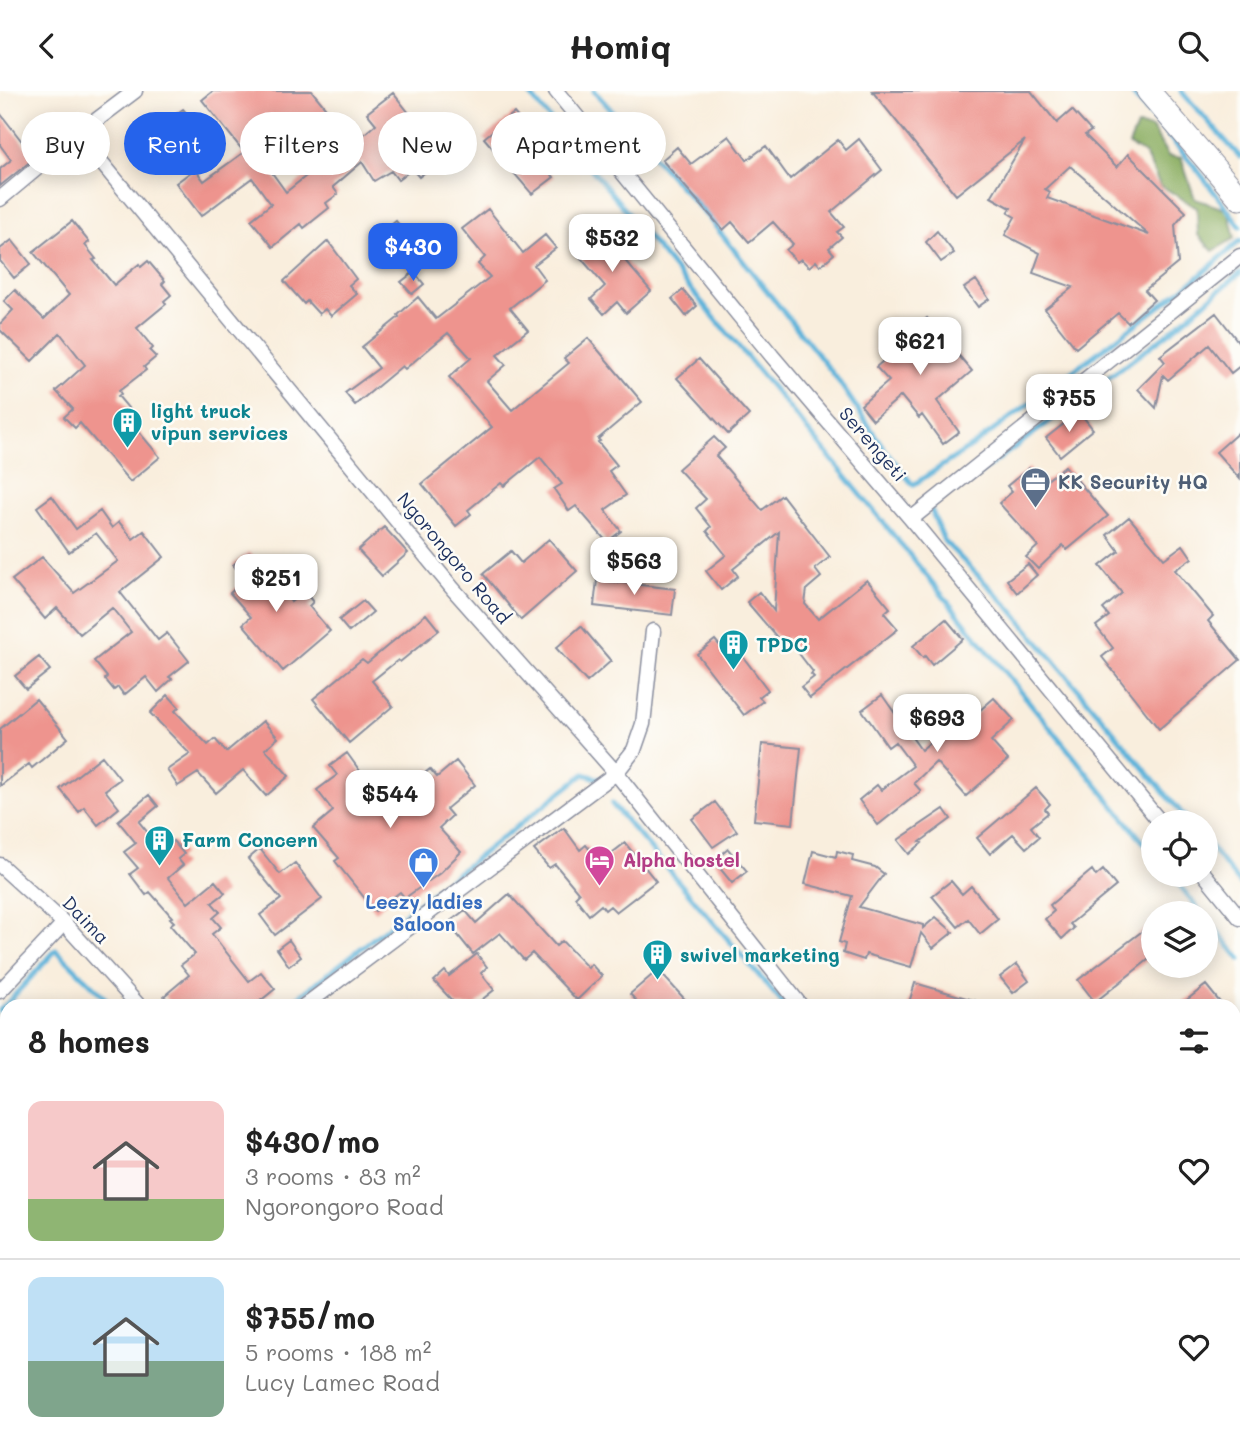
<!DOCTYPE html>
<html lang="en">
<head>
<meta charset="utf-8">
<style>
	:root { --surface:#fff; --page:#f2f2f2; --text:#222; --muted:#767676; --line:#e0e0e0; --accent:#2563eb }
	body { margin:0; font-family:Mali,sans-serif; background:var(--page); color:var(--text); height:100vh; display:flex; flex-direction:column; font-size:26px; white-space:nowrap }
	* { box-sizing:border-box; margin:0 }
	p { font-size:23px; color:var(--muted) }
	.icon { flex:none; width:38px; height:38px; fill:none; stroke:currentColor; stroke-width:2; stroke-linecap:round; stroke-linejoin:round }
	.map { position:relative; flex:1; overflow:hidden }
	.sheet { position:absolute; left:0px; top:908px; width:1241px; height:450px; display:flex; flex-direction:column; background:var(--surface); border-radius:21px 21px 0 0; box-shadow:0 4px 18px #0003 }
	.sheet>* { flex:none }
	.guide { position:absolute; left:21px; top:21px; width:700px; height:63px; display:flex; gap:14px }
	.buttons { position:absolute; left:1141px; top:719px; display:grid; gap:14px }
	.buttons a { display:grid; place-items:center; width:77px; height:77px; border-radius:50%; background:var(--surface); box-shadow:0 4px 18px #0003; font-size:35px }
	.price { position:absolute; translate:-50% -60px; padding:0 16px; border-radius:14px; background:#fff; color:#222; font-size:23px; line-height:46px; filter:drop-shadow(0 2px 4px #0008) }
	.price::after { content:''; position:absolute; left:50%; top:42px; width:21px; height:16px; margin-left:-10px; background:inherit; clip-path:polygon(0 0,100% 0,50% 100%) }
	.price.on { background:var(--accent); color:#fff }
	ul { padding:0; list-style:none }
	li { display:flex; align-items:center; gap:21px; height:175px; padding:0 28px }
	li+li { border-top:2px solid var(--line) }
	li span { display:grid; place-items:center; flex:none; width:196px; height:140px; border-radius:14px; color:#555 }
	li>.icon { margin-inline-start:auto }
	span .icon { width:84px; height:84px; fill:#fffc; stroke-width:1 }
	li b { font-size:30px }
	h2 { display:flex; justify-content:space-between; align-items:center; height:84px; padding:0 28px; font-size:30px }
	.pill { padding:0 24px; border-radius:32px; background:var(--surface); box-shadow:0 4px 18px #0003; font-size:24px; line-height:63px }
	.pill.on { background:var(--accent); color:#fff }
	header { display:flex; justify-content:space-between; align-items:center; height:91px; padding:0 28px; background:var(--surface); font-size:32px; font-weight:800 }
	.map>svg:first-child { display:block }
	.forest { fill:#8bae62; stroke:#536e60; stroke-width:2 }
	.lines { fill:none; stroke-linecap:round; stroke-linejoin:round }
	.stream { stroke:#5db3da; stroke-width:5 }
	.building { fill:#ee948e; fill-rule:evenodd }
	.service-casing { stroke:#8a8e9e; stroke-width:10 }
	.minor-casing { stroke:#8a8e9e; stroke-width:17 }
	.primary-casing { stroke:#8a8e9e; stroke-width:25 }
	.service { stroke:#fff; stroke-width:7 }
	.minor { stroke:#fff; stroke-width:14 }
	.primary { stroke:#fff; stroke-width:23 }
	.labels { text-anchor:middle; stroke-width:5; stroke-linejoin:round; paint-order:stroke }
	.culture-label { font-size:19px; font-weight:bold; fill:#0d838f; stroke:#fdfcf7; text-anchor:start }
	.street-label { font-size:19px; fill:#1b2f5e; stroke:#fdfcf7 }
	.service-label { font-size:19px; font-weight:bold; fill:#4e5e75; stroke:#fdfcf7; text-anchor:start }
	.hotel-label { font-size:19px; font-weight:bold; fill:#b23c85; stroke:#fdfcf7; text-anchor:start }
	.shop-label { font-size:19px; font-weight:bold; fill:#366cbe; stroke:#fdfcf7 }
</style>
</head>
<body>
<header><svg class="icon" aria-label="back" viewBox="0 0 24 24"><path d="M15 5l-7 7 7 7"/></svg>Homiq<svg class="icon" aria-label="search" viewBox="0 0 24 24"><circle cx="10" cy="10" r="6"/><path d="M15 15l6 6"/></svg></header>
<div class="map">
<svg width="1240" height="1357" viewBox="0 0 1240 1357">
	<rect width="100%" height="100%" fill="#fdfcf7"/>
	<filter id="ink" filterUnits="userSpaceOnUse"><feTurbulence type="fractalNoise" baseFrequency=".0143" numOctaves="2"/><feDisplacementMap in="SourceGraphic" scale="14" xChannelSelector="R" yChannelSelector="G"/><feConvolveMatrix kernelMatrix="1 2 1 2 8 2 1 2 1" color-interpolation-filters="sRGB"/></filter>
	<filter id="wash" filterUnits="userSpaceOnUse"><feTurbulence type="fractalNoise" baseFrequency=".00686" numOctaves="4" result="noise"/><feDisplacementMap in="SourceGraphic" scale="28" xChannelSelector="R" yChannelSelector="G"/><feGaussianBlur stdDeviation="1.57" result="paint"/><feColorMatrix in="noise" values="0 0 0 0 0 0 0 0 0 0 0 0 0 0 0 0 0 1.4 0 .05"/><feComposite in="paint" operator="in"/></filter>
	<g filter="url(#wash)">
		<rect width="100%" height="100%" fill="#f9eedd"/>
		<path class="forest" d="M1137,35l15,2 16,28 13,2 14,41 33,11 7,28 -22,13 -15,-16 -1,-27 -37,-23 -15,-31 -16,-9z"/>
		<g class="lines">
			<path class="stream" d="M527,0l316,382 310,381
				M594,0l113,125 128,160 48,71 30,38 65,-43 218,-163 44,-38
				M1130,0l66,77 44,58
				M1181,0l59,66
				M976,385l191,-142 73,-61
				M930,416l14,34 66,67 180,215
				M612,713l173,202
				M1206,750l34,43
				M1171,784l31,38
				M1206,826l34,42
				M287,915l297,-232 16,5
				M0,920l56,-61 57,56
				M1234,976l6,-4"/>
		</g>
		<g id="blocks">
			<path class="building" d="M213,0h99l42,52 22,-19 -9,-11 26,-20 51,64 -25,20 -7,-8 -14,11 -7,-9 -17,10 -12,-19 -29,25 5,7 -12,9 3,5 -25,20 -3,-4 -28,23 -22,-27 20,-16 -19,-26 -51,38 -25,-33 19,-14 9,12 40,-29 -42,-52zM315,32l20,24 -3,3 3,3 -49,39 -21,-29z
				M872,0h159l26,32 15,-13 19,21 -6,4 32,32 11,-13 58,58 -11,13 3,38 -33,27 9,10 -26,23 -10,-10 -42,35 -31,-39 28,-22 -40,-14 7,-20 -35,-18 10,-18 -7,-4 3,-5 -20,-11 34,-57 -69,55zM1070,75l79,69 -102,-37 3,-6 -5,-3z
				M183,18l10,12 -19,14 -10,-12z
				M0,22l27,35 3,-2 7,10 -37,30v-17l11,-9 -11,-15z
				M514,22l15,18 -8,7 33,39 -22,17 -48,-56z
				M729,45l18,24 19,-14 24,33 48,-39 8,10 13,-11 23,31 -51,42 13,15 -7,5 5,5 -13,11 5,6 -14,12 -4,-5 -7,6 -8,-8 -4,3 -11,-12 7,-6 -20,-22 -24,20 -17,-20 -9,8 -61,-70 15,-13 14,17z
				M488,118l35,44 22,-18 11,13 -22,17 11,15 -35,28 18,22 -31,25 9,10 -19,16 25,29 57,-47 -5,-5 24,-20 54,64 -44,37 2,2 -2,1 19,23 -8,6 17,24 -21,15 16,21 -14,11 -31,-36 -7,5 -15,-22 8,-5 -22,-27 -36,29 -3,-3 -33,27 3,4 -15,12 -34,-42 70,-57 -43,-50 22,-19 -23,-25 -43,36 -3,-3 -47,39 -10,-12 34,-25 -17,-21 37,-30 -1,-2 20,-18 18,22 54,-42 -12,-13 7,-7 -23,-28z
				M72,130l17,21 -4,3 11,14 -3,1 21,25 25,-21 2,3 7,-6 17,20 -3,3 9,11 -7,6 2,3 -29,24 16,20 -3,3 6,6 -12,10 2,3 -27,21 2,3 -3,2 21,25 -5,5 26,31 -30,25 -50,-59 -5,5 -11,-11 9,-8 -17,-18 29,-26 -25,-32 -28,28 -32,-31v-6l13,-14 -9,-9 11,-11 29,29 25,-24 -36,-43z
				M396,130l17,21 6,-5 11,14 -23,17 -27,-34z
				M598,138l53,62 -25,22 -9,-11 -13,12 -13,-15 14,-13 -31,-36z
				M937,140l17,22 -13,9 -15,-20z
				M12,149l19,24 -17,14 -14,-17v-12z
				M328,150l28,38 -7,6 8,9 -26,22 -6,-7 -6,5 -12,-13 -3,3 -20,-23z
				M414,181l10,12 -12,10 -11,-12z
				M976,189l13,19 -11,8 -14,-19z
				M683,199l14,16 -11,10 -14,-17z
				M1216,222l24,31v22l-9,7 -22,-28 -41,35 -5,-5 -7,33 -18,-19 27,-27 -5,-6z
				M927,227l45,53 -35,30 22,31 -16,12 -21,-29 -3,3 -18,-22 -28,24 -12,-15 28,-24 -13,-14 13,-11 -8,-9 18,-15 5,6z
				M699,268l50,56 -21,19 -51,-56z
				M1079,321l14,17 -33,27 -14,-18z
				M1240,340v48l-24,-27z
				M714,346l11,11 -9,8 46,54 20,-15 48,62 -15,12 6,8 -14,12 -2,15 13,15 49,-39 23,28 -6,5 14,16 -88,69 -9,-11 13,-10 -3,-3 2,-2 -26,-34 -6,4 -34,-40 12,-10 15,19 5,-79 -46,37 5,7 -17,14 -15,-19 20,-16 -19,-24 4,-4 -15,-19 10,-9 -28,-30z
				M1065,375l43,50 -41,34 -4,-5 -25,24 -12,-12 12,-11 -39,-43 13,-11 -5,-6 22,-18 13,16z
				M52,405l24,33 24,-18 12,17 7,-6 14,17 11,-8 20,26 -44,35 38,48 9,-7 22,28 -20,16 3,2 -14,13 -12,-15 -22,18 -6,-8 -4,3 -9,-11 2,-2 -13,-16 37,-29 -19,-24 -32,26 -23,-26 -12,11 -33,-39 30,-23 32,36 44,-32 -22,-28 -27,19 -32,-45z
				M1129,426l35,42 19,-14 9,13 -17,12 38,46 -5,5 32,39 -81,69 -57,-72 11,-9 -17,-22 13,-10 -6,-7 19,-16 -22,-27 19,-15 -12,-16z
				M384,436l24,26 -26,23 -24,-26z
				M549,448l28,32 -56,49 -38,-46 28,-23 10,12z
				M249,461l15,17h9l5,5 -1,5 14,23 13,-11 9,11 -4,4 21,25 -47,40 -40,-47 8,-7 -21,-24 15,-13 -12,-15z
				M1028,473l9,11 -20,18 -10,-13z
				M597,489l78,9 -3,26 -78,-9z
				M363,510l10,11 -24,20 -10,-12z
				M426,523l13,16 -39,32 -2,-2 -26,21 21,25 -44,37 -36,-44 49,-40 5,4z
				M946,528l17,20 -31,26 -7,-9 -2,2 -10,-12z
				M581,535l30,35 -24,21 -31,-34z
				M715,549l10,12 9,-7 34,45 -9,7 4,4 -19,14 -47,-61z
				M39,566l11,13 -24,19 -11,-13z
				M168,604l11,12 -4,4 33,34 7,-6 11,13 37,-31 15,17 -13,11 24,27 -23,20 -23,-26 -27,23 -18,-20 -20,13 -11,-16 23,-16 -40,-41z
				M882,604l39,55 37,-31 5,6 31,-27 20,22 -23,21 17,19 -42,36 -30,-34 -22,21 7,8 -43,34 -19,-25 18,-15 4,5 32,-24 -18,-24 -7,5 -26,-37z
				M36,608l32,39 -36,30 -3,-4 -29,22v-57z
				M762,653l39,4 -8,76 -39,-4z
				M347,662l18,25 -4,3 22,26 47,-38 7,8 19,-16 19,24 -29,24 6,7 -13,12 22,24 -21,21 -35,25 -5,-6 -25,19 -40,-50 4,-3 -26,-30 20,-17 -16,-21 20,-15 -7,-9z
				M102,665l18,23 -15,11 14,18 -21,17 -14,-18 -5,5 -19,-23z
				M1036,697l14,16 -5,5 3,4 -17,14 8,10 -13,11 -13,-14 -23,20 -13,-16z
				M149,704l9,11 -19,16 23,28 11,-9 11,13 -6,5 5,6 -15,13 20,25 27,-22 10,12 -13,10 8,9 -7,6 8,9 -9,7 37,47 12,-9 14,17 -21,17h-81l-9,-10 25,-21 -8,-10 14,-11 -25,-29 4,-3 -4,-4 2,-1 -22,-25 -4,3 -16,-21 8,-6 -14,-16 12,-9 -18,-22z
				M715,711l22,29 -24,16 -21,-28z
				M944,718l7,10 -31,23 2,1 -13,11 -11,-14z
				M564,737l16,22 6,-5 14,17 25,-19 31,38 -40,31 -6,-6 -5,4 -4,-5 -12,10 -14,-18 4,-4 -24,-29 -6,4 -15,-18z
				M260,758l20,25 15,-11 27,36 -47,36 -15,-20 21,-16 -33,-40z
				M728,758l19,22 -15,12 -18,-22z
				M813,760l23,6 1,-6 16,4 -1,6 23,6 9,7 -25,33 64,18v3l13,-11 17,15 -20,16 -12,-15 -10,34 -45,-13 -2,6 -21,-7 2,-9 -6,-2 13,-46 -47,-12z
				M1092,779l4,6 7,-6 13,16 -46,38 4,4 -12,11 -17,-20 9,-8 -4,-6z
				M951,790l11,13 9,-8 27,33 -18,15 -12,-15 -10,8 -26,-31z
				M509,803l47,52 6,-5 26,27 3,-4 11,12 -25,24 -45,-47 -8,7 -24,-27 -27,21 -25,-31 17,-13 11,13z
				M1153,832v33l-58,46 -17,-22z
				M289,849l12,17 -12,9 -12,-17z
				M477,863l10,13 -6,6 13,17 -20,16h-17l-23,-25 11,-10 4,5z
				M1017,873l12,17 -16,12 -13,-16z
				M658,879l33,36h-50l-11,-12z
				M915,892l65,19 -1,4h-71z
				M1206,894l17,21h-44z"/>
		</g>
	</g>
	<g filter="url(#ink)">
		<use href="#blocks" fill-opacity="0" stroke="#8a8e9e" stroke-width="2"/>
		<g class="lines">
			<defs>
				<path id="service" d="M881,1351l5,6"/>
				<path id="minor" d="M556,0l216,265 139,163 250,304
					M78,43l375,455 163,184 185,233
					M0,108l78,-65 57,-43
					M911,428l329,-263
					M0,774l64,58 75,83
					M1205,784l35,43
					M0,900l64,-68
					M304,915l312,-233 18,-23 9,-26 10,-93
					M1234,988l6,-5
					M181,1351l6,6
					M488,1351l6,6
					M660,1351l5,6
					M33,1357l5,-6
					M778,1357l7,-6"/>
				<path id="primary" d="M1148,0l92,107"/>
			</defs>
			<use href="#service" class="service-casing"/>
			<use href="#minor" class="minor-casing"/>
			<use href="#primary" class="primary-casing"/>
			<use href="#service" class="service"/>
			<use href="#minor" class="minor"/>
			<use href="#primary" class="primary"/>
		</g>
	</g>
	<defs>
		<symbol id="building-pin" viewBox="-11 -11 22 30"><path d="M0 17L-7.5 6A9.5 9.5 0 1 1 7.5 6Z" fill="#0f9aa8" stroke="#fdfcf7"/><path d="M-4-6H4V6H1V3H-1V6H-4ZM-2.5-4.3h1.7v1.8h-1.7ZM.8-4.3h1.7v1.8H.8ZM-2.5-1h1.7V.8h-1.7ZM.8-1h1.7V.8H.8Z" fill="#fff"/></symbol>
		<symbol id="office-pin" viewBox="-11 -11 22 30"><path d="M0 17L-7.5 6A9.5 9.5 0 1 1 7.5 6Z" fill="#5c6f8a" stroke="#fdfcf7"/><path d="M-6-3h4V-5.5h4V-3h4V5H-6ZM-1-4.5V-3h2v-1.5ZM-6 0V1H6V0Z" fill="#fff"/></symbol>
		<symbol id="hotel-pin" viewBox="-11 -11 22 30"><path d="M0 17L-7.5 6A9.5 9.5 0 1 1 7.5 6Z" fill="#d1479c" stroke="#fdfcf7"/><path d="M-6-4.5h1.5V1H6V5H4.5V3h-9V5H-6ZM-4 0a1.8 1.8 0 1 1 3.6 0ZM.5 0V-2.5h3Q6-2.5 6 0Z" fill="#fff"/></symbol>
		<symbol id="shop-pin" viewBox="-11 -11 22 30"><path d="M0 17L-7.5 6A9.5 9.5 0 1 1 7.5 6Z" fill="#3f7fe0" stroke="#fdfcf7"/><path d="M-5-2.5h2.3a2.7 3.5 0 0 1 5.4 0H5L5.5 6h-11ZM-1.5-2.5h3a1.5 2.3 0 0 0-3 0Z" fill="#fff"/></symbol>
	</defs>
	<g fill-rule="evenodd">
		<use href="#building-pin" x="110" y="314" width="35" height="47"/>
		<use href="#office-pin" x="1018" y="374" width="35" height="47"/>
		<use href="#building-pin" x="716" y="536" width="35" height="47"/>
		<use href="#building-pin" x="142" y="732" width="35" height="47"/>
		<use href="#hotel-pin" x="582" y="752" width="35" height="47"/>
		<use href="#shop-pin" x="406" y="754" width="35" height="47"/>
		<use href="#building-pin" x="640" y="846" width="35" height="47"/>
	</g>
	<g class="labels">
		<g class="culture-label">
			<text x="151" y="327">light truck<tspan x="151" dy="22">vipun services</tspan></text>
			<text x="756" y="561">TPDC</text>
			<text x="182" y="756">Farm Concern</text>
			<text x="680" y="871">swivel marketing</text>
		</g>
		<g class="street-label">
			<text transform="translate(873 353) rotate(49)" y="7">Serengeti</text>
			<text transform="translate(454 467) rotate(50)" y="7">Ngorongoro Road</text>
			<text transform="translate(86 829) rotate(46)" y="7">Daima</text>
		</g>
		<g class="service-label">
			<text x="1058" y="398">KK Security HQ</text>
		</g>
		<g class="hotel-label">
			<text x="623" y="776">Alpha hostel</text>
		</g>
		<g class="shop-label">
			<text x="424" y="818">Leezy ladies<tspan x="424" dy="22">Saloon</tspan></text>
		</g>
	</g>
</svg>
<div class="buttons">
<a><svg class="icon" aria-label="locate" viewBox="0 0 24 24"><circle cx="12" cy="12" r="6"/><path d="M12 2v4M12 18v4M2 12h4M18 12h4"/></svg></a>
<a><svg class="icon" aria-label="layers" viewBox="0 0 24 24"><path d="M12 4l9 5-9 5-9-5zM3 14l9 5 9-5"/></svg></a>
</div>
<b class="price" style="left:612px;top:183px">$532</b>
<b class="price on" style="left:413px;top:192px">$430</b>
<b class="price" style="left:920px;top:286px">$621</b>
<b class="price" style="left:1069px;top:343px">$755</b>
<b class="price" style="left:634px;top:506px">$563</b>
<b class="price" style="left:276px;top:523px">$251</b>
<b class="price" style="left:937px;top:663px">$693</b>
<b class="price" style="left:390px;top:739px">$544</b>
<div class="guide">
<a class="pill">Buy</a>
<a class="pill on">Rent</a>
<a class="pill">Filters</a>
<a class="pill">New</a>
<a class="pill">Apartment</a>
</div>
<section class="sheet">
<h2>8 homes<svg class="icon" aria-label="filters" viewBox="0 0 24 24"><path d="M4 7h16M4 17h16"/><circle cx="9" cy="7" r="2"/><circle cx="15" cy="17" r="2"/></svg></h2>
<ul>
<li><span style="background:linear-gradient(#f6c9c9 70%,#8fb573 0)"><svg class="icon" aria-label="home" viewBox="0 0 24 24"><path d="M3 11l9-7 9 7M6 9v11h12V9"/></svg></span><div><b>$430/mo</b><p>3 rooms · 83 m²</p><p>Ngorongoro Road</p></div><svg class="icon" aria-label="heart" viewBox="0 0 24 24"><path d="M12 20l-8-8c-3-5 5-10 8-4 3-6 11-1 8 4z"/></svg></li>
<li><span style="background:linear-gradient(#bfe0f5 60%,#7fa58c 0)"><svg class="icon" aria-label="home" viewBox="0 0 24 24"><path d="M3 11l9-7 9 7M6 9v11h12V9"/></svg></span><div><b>$755/mo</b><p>5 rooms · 188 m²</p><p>Lucy Lamec Road</p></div><svg class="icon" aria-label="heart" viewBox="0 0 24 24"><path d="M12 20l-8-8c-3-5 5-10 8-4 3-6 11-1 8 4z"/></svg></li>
</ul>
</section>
</div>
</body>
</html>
